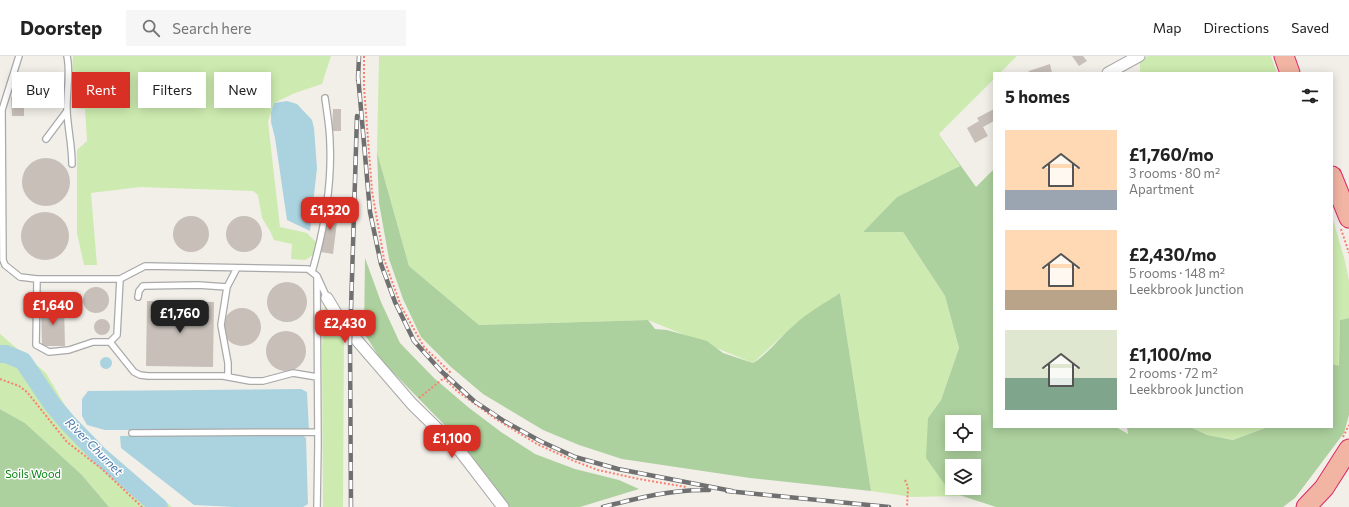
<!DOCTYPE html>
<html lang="en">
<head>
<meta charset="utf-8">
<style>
	:root { --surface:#fff; --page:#f6f6f6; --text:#222; --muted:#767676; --line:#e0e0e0; --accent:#d93025 }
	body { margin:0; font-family:Commissioner,sans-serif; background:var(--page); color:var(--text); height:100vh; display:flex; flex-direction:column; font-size:15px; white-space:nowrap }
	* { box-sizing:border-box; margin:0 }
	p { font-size:13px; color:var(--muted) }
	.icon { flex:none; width:22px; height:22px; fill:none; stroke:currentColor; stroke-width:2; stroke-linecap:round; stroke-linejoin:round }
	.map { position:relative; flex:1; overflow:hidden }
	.drawer { position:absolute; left:993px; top:16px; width:340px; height:356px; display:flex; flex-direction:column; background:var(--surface); border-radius:0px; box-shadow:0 2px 10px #0003 }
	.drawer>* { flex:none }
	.top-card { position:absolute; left:12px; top:16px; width:380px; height:36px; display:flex; gap:8px }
	.tools { position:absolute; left:945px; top:359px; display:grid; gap:8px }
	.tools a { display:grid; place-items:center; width:36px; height:36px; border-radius:0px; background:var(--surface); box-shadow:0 2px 10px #0003; font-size:20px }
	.price { position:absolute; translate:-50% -34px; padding:0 9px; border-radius:8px; background:var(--accent); color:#fff; font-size:13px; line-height:26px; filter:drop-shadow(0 1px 2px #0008) }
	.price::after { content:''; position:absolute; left:50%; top:24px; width:12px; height:9px; margin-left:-6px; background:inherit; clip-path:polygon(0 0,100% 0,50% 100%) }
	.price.active { background:#222; color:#fff }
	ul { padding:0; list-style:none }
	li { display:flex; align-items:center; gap:12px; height:100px; padding:0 12px }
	li span { display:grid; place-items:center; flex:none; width:112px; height:80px; border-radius:0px; color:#555 }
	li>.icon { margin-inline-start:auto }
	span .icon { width:48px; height:48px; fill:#fffc; stroke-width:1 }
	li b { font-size:17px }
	h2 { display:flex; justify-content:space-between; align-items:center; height:48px; padding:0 12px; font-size:17px }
	.chip { padding:0 14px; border-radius:0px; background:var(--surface); box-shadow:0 2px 10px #0003; font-size:14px; line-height:36px }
	.chip.active { background:var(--accent); color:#fff }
	header { display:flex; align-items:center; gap:24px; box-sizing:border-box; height:56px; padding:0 20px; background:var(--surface); border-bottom:1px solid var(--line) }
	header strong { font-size:19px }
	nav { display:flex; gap:22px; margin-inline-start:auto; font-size:14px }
	.search { width:280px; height:36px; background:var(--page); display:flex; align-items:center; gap:10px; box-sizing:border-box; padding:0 14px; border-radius:0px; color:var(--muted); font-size:15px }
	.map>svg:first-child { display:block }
	.grass { fill:#cdebb0 }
	.forest { fill:#add19e; fill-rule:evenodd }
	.water { fill:#aad3df }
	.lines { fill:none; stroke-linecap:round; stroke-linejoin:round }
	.river { stroke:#aad3df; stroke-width:18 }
	.building { fill:#c7bfb8 }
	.service-casing { stroke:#a9a9a9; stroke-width:8 }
	.minor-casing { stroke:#a9a9a9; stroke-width:13 }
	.trunk-casing { stroke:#dc2a67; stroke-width:21 }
	.path { stroke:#fa8072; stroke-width:2; stroke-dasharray:2 2; stroke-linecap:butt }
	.service { stroke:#fff; stroke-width:5.5 }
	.minor { stroke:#fff; stroke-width:11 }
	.trunk { stroke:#f2b4a3; stroke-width:19 }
	.rail-casing { stroke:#707070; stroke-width:4.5 }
	.rail { stroke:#fff; stroke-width:3; stroke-dasharray:9; stroke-linecap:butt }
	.labels { text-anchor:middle; stroke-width:3; stroke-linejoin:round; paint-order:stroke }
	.park-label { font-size:11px; fill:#0c8416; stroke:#fff }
	.water-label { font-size:12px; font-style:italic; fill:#4a7aab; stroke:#fff }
</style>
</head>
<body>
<header>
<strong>Doorstep</strong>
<div class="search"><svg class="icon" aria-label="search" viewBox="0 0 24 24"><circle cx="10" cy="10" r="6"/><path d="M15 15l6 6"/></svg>Search here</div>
<nav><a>Map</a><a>Directions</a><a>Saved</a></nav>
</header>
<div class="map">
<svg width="1349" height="451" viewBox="0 0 1349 451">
	<rect width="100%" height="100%" fill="#f2efe9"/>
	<path class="grass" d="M73,0h258l-9,28 -27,9 -21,10 -6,19 12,105 27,6 10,10 -4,12 -8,5 -14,-1 1,-15 -18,-4 -4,-9 -8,-13 -4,-23 -5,-4 -113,-4 -49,6 6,72h-13l-7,-32v-83l10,-9 -2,-32 -15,-1z
		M379,0h638l-17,17h-6v6l-55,55 21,32 -63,31 -34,35h40l42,64 14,52 -18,52 -13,18 22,74 12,4 -50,1 -41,-6 -31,-198 -44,30 -43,40 -105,-43 -169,5 -70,-59 -32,-114z
		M1148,0h123l6,17h-137v-12z
		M1332,160l13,45 4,20v37l-9,2 -1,47 -7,-3z
		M325,246l19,30 -1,175h-20l-1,-159z
		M0,278l46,39 35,60 91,74h-63l-27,-32 -57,-52 -25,-14z
		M1190,371h78l-35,13 -26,-5z"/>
	<path class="forest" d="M939,79l37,52 18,-18v258h122l12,7 -1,-7h63l17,8 26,5 35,-13h64v-63l7,2 1,-46 9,-2v97l-5,18 -49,65 -12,9h-287l-46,-15 -24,-34 2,-40 13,-18 18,-52 -14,-52 -42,-64h-40l34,-35 63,-31zM952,366h22v22h-22zM952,410h22v22h-22z
		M377,96l32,114 70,59 169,-5 7,9 12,1 40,11 16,12 30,10c15,-9 27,-26 41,-38 13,-12 31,-22 46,-32l31,198 -121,-13 -128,-19 -43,-14 -36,-15 -60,-36 -32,-27 -30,-30 -18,-38 -14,-40 -10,-56z
		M365,202l16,44 19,41 34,35 34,29 33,25 34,22 40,15 44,11 20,9 -59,18h-71l-46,-63 -82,-84 -17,-27z
		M0,353l25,14 57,52 27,32h-109z"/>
	<path class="water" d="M287,45l10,3 15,16 2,8 3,40 -7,63 -23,-11 -12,-82 -4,-16v-10l3,-9z
		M100 307a6 6 0 1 1 12 0a6 6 0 1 1-12 0Z
		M301,333l6,3 2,38h-204l-18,-5 -5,-9v-17l6,-8z
		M300,377l6,5 2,66 -5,3h-68l-41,-2 -73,-57 -1,-12z"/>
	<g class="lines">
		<path class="river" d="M0,298h6l17,7 29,43 16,19 31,32 60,52"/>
	</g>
	<path class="building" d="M1072,0h11l4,5 -8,5z
		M1050,8l2,9h-24l1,-2z
		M11,41h13v19h-12z
		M333,53h8v22h-9z
		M994,53v12l-11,6 5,9 -13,7 -8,-15 12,-7 -2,-3z
		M22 126a24 24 0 1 1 48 0a24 24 0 1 1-48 0Z
		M329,149l10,1 -6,48 -12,-2 3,-27 3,1z
		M21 180a24 24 0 1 1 48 0a24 24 0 1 1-48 0Z
		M226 178a18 18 0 1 1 36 0a18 18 0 1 1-36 0Z
		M173 178a18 18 0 1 1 36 0a18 18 0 1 1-36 0Z
		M267 246a20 20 0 1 1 40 0a20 20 0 1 1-40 0Z
		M83 244a13 13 0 1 1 26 0a13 13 0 1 1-26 0Z
		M147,245l67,1 -1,65 -67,-1z
		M41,251h23l1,39h-23z
		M223 271a19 19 0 1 1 38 0a19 19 0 1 1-38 0Z
		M94 271a8 8 0 1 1 16 0a8 8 0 1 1-16 0Z
		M266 295a20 20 0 1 1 40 0a20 20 0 1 1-40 0Z"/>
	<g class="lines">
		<defs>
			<path id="service" d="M19,0l-17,54 1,150 2,5 15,12 17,2h83l25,-13 163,3 9,7 10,22
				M67,0c4,19 -1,37 0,56 1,17 5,34 5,52
				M46,83l21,-28
				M312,216c12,-42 20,-84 18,-128 0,-15 -3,-31 -5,-46
				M37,223l-1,66 13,7 20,-2 24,-8h17l7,-7 3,-56
				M138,241l1,-6 4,-5 55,-1 29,2
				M110,286l24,30 6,3 8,1h75l27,5h13l30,-8 24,4
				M228,320v-13l-7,-38 6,-38 10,-19
				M132,377l186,-1
				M317,451l1,-63 -1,-166"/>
			<path id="minor" d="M1108,17l31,-17
				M327,242l15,25 70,81 48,47 43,56"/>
			<path id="trunk" d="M1284,0l6,17
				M1332,120l17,42
				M1306,451l18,-19 25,-39"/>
		</defs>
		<use href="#service" class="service-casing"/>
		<use href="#minor" class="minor-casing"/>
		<use href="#trunk" class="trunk-casing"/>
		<path class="path" d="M364,0v31l8,104 12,68 17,47 23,41 26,25 -6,6
			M1341,173l8,24
			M0,323l19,7 8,6 40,50 35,27 40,38
			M419,342l25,-20 13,13 39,28 41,25 37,17 24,9 41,9 47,8
			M1343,381l6,-12
			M905,424l3,7 -1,20"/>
		<use href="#service" class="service"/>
		<use href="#minor" class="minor"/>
		<use href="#trunk" class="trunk"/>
		<defs>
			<path id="rail" d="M358,19l12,137 11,52 14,38 19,39 27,30 33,30 30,20 36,20 35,16 43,12 114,22
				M358,24l1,-24
				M727,435l162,16
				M351,451l-1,-165 7,-226
				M603,451c35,-9 70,-18 106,-17"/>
		</defs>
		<use href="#rail" class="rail-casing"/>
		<use href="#rail" class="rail"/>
	</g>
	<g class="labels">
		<g class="park-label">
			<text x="33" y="422">Soils Wood</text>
		</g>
		<g class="water-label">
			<text transform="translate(94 391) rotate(45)" y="4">River Churnet</text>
		</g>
	</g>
</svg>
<div class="tools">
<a><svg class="icon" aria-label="locate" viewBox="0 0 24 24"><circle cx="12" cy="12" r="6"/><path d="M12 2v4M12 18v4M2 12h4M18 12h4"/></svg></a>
<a><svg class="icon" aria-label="layers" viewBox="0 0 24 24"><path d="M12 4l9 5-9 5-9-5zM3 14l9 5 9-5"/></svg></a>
</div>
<b class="price" style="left:330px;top:175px">£1,320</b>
<b class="price" style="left:53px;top:270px">£1,640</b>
<b class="price active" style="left:180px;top:278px">£1,760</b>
<b class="price" style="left:345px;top:288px">£2,430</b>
<b class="price" style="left:452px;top:403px">£1,100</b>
<div class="top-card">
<a class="chip">Buy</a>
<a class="chip active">Rent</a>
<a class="chip">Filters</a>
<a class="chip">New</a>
</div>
<section class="drawer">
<h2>5 homes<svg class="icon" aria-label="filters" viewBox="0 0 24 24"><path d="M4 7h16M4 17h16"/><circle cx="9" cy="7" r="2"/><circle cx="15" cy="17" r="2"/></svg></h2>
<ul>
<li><span style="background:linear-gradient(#ffd9b3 75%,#9aa5b1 0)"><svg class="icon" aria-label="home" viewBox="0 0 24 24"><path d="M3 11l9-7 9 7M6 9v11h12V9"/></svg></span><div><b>£1,760/mo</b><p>3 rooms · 80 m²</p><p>Apartment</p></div></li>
<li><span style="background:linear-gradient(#ffd9b3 75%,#b9a48a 0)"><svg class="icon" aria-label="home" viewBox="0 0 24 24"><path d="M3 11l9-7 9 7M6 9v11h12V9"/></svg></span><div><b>£2,430/mo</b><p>5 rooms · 148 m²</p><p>Leekbrook Junction</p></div></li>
<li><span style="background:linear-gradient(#dfe7d0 60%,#7fa58c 0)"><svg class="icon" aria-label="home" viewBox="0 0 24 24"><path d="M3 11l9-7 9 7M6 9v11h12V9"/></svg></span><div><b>£1,100/mo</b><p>2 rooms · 72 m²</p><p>Leekbrook Junction</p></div></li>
</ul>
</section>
</div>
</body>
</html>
